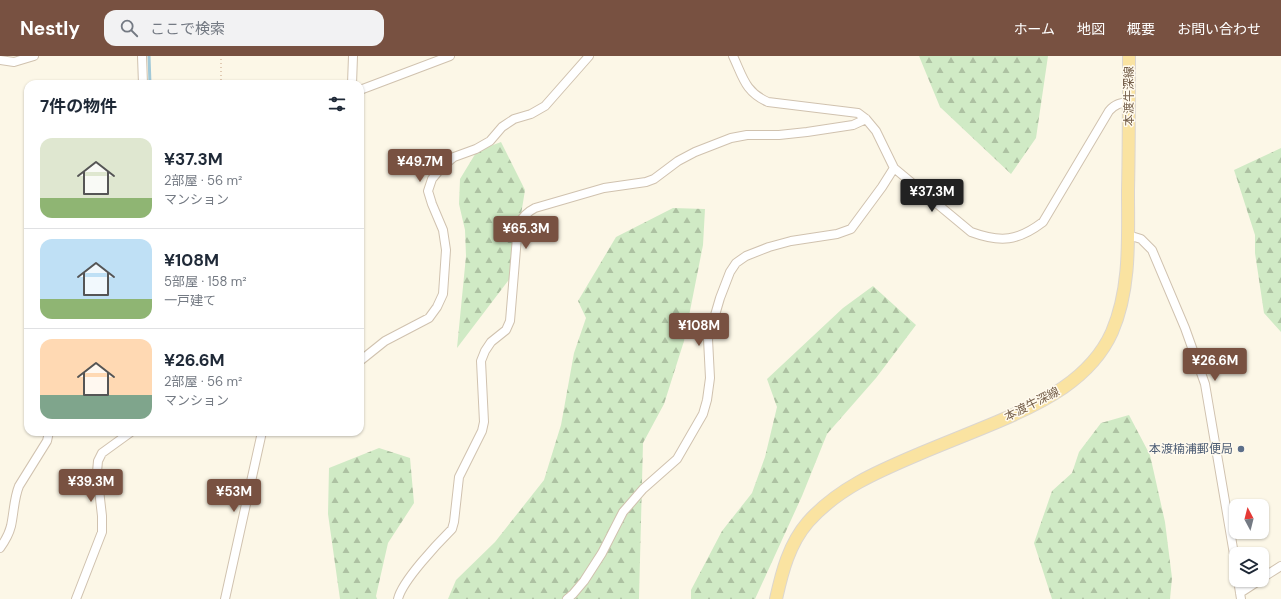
<!DOCTYPE html>
<html lang="ja">
<head>
<meta charset="utf-8">
<style>
	:root { --surface:#fff; --page:#f2f2f3; --text:#1f2937; --muted:#747a83; --line:#e0e1e3; --accent:#785141 }
	body { margin:0; font-family:"DM Sans","Noto Sans JP",sans-serif; background:var(--page); color:var(--text); height:100vh; display:flex; flex-direction:column; font-size:15px; white-space:nowrap }
	* { box-sizing:border-box; margin:0 }
	p { font-size:13px; color:var(--muted) }
	.icon { flex:none; width:22px; height:22px; fill:none; stroke:currentColor; stroke-width:2; stroke-linecap:round; stroke-linejoin:round }
	.map { position:relative; flex:1; overflow:hidden }
	.side { position:absolute; left:24px; top:24px; width:340px; height:356px; display:flex; flex-direction:column; background:var(--surface); border-radius:12px; box-shadow:0 1px 3px #0004 }
	.side>* { flex:none }
	.needle { width:26px; rotate:353deg }
	.tools { position:absolute; left:1229px; top:443px; display:grid; gap:8px }
	.tools a { display:grid; place-items:center; width:40px; height:40px; border-radius:8px; background:var(--surface); box-shadow:0 1px 3px #0004; font-size:20px }
	.price { position:absolute; translate:-50% -34px; padding:0 9px; border-radius:4px; background:var(--accent); color:#fff; font-size:13px; line-height:26px; filter:drop-shadow(0 1px 2px #0008) }
	.price::after { content:''; position:absolute; left:50%; top:24px; width:12px; height:9px; margin-left:-6px; background:inherit; clip-path:polygon(0 0,100% 0,50% 100%) }
	.price.current { background:#222; color:#fff }
	ul { padding:0; list-style:none }
	li { display:flex; align-items:center; gap:12px; height:100px; padding:0 16px }
	li+li { border-top:1px solid var(--line) }
	li span { display:grid; place-items:center; flex:none; width:112px; height:80px; border-radius:12px; color:#555 }
	li>.icon { margin-inline-start:auto }
	span .icon { width:48px; height:48px; fill:#fffc; stroke-width:1 }
	li b { font-size:17px }
	h2 { display:flex; justify-content:space-between; align-items:center; height:48px; padding:0 16px; font-size:17px }
	header { display:flex; align-items:center; gap:24px; box-sizing:border-box; height:56px; padding:0 20px; background:var(--accent); color:#fff }
	header strong { font-size:19px }
	nav { display:flex; gap:22px; margin-inline-start:auto; font-size:14px }
	.search { width:280px; height:36px; background:var(--page); display:flex; align-items:center; gap:10px; box-sizing:border-box; padding:0 14px; border-radius:12px; color:var(--muted); font-size:15px }
	.map>svg:first-child { display:block }
	.forest { fill:url(#forest-firs) }
	.lines { fill:none; stroke-linecap:round; stroke-linejoin:round }
	.stream { stroke:#a2c9d8; stroke-width:3 }
	.street-casing { stroke:#d0c2af; stroke-width:10 }
	.primary-casing { stroke:#dbd6d0; stroke-width:14 }
	.path { stroke:#d7bda2; stroke-width:1.5; stroke-dasharray:1 3; stroke-linecap:butt }
	.street { stroke:#fff; stroke-width:8 }
	.primary { stroke:#fae3a1; stroke-width:12 }
	.service-dot { fill:#5c6f8a; stroke:#fffaee; stroke-width:1.5 }
	.labels { text-anchor:middle; stroke-width:3; stroke-linejoin:round; paint-order:stroke }
	.street-label { font-size:12px; fill:#76604b; stroke:#fffaee }
	.service-label { font-size:12px; fill:#4e5e75; stroke:#fffaee; text-anchor:end }
</style>
</head>
<body>
<header>
<strong>Nestly</strong>
<div class="search"><svg class="icon" aria-label="search" viewBox="0 0 24 24"><circle cx="10" cy="10" r="6"/><path d="M15 15l6 6"/></svg>ここで検索</div>
<nav><a>ホーム</a><a>地図</a><a>概要</a><a>お問い合わせ</a></nav>
</header>
<div class="map">
<svg width="1281" height="543" viewBox="0 0 1281 543">
	<defs>
		<pattern id="forest-firs" width="22" height="20" patternUnits="userSpaceOnUse"><rect width="22" height="20" fill="#d0eac5"/><path d="M5 1l3.5 6h-7zM16 11l3.5 6h-7z" fill="#adc1a2"/></pattern>
	</defs>
	<rect width="100%" height="100%" fill="#fcf7e7"/>
	<path class="forest" d="M919,0h129l-12,82 -25,36 -71,-67z
		M501,86l24,48 -14,87 -54,71 9,-92 -1,-26 -6,-26 1,-25 17,-28z
		M1281,92v184l-17,-19 -9,-60v-18l-21,-65z
		M673,152l32,1 -2,36 -19,96 -20,63 -21,39 -4,156h-191l8,-19 39,-38 49,-62 17,-55 13,-72 12,-35 -8,-17 38,-64z
		M873,230l43,39 -40,53 -49,56 -25,62 -47,103h-64v-9l31,-59 30,-38 13,-36 12,-50 -10,-28 76,-71z
		M1129,359l21,40 15,67 7,56 -2,21h-118l-18,-56 18,-52 20,-18 7,-21 22,-29z
		M379,392l31,10 4,45 -26,40 -12,53 1,3h-37l-12,-85 1,-46z"/>
	<g class="lines">
		<path class="stream" d="M149,0l1,28"/>
		<defs>
			<path id="street" d="M142,0l1,28
				M733,0c10,21 12,36 35,46l90,11 8,6 10,12 18,37 77,64c30,11 47,9 72,-10l66,-111c6,-7 11,-8 20,-9
				M0,4l14,2 20,-6
				M352,28l1,-28
				M360,34l90,-34
				M1128,179l13,4 11,11 33,78 20,56 31,182
				M360,305l25,-20 44,-23 8,-11 6,-13 3,-44 -3,-20 -11,-26 -4,-13 4,-12 10,-12 12,-10 22,-8 14,-8 12,-14 12,-8 17,-5 14,-8 44,-50
				M0,492c5,-7 9,-14 11,-22 3,-14 3,-28 8,-40l28,-45 2,-9
				M1262,522l19,-12
				M1238,524l3,19
				M1240,537l20,-13
				M76,543l26,-67v-16l-5,-44 1,-11 4,-8 29,-21
				M225,543l37,-167
				M398,543c4,-18 40,-56 54,-70l2,-7 5,-45 23,-46 2,-9 -3,-61 4,-10 6,-9 15,-12 4,-9 8,-96c4,-8 9,-13 17,-17l69,-20 42,-6 8,-3 24,-18 17,-9 36,-14 16,-3h32l28,-3 46,-7 13,-6
				M567,543l6,-5 11,-13 18,-28 21,-41 20,-23 34,-30 26,-45 4,-14 3,-22 -2,-39 12,-41 10,-26 6,-9 10,-7 23,-9 22,-6 46,-7 14,-5 31,-42 12,-19"/>
			<path id="primary" d="M776,543c6,-27 13,-55 32,-77 30,-34 71,-51 111,-68 26,-11 52,-21 78,-32 45,-19 94,-43 115,-90 19,-44 16,-94 16,-141 1,-45 1,-90 1,-135"/>
		</defs>
		<use href="#street" class="street-casing"/>
		<use href="#primary" class="primary-casing"/>
		<path class="path" d="M221,28v-28"/>
		<use href="#street" class="street"/>
		<use href="#primary" class="primary"/>
	</g>
	<circle class="service-dot" cx="1241" cy="393" r="4"/>
	<g class="labels">
		<g class="street-label">
			<text transform="translate(1129 40) rotate(-90)" y="4">本渡牛深線</text>
			<text transform="translate(1032 348) rotate(-27)" y="4">本渡牛深線</text>
		</g>
		<g class="service-label">
			<text x="1233" y="397">本渡楠浦郵便局</text>
		</g>
	</g>
</svg>
<div class="tools">
<a><svg class="needle" viewBox="-14 -14 28 28"><path d="M0-13l5 13h-10z" fill="#e53935"/><path d="M0 13l5-13h-10z" fill="#747a83"/></svg></a>
<a><svg class="icon" aria-label="layers" viewBox="0 0 24 24"><path d="M12 4l9 5-9 5-9-5zM3 14l9 5 9-5"/></svg></a>
</div>
<b class="price" style="left:420px;top:127px">¥49.7M</b>
<b class="price current" style="left:932px;top:157px">¥37.3M</b>
<b class="price" style="left:526px;top:194px">¥65.3M</b>
<b class="price" style="left:699px;top:291px">¥108M</b>
<b class="price" style="left:1215px;top:326px">¥26.6M</b>
<b class="price" style="left:91px;top:447px">¥39.3M</b>
<b class="price" style="left:234px;top:457px">¥53M</b>
<section class="side">
<h2>7件の物件<svg class="icon" aria-label="filters" viewBox="0 0 24 24"><path d="M4 7h16M4 17h16"/><circle cx="9" cy="7" r="2"/><circle cx="15" cy="17" r="2"/></svg></h2>
<ul>
<li><span style="background:linear-gradient(#dfe7d0 75%,#8fb573 0)"><svg class="icon" aria-label="home" viewBox="0 0 24 24"><path d="M3 11l9-7 9 7M6 9v11h12V9"/></svg></span><div><b>¥37.3M</b><p>2部屋 · 56 m²</p><p>マンション</p></div></li>
<li><span style="background:linear-gradient(#bfe0f5 75%,#8fb573 0)"><svg class="icon" aria-label="home" viewBox="0 0 24 24"><path d="M3 11l9-7 9 7M6 9v11h12V9"/></svg></span><div><b>¥108M</b><p>5部屋 · 158 m²</p><p>一戸建て</p></div></li>
<li><span style="background:linear-gradient(#ffd9b3 70%,#7fa58c 0)"><svg class="icon" aria-label="home" viewBox="0 0 24 24"><path d="M3 11l9-7 9 7M6 9v11h12V9"/></svg></span><div><b>¥26.6M</b><p>2部屋 · 56 m²</p><p>マンション</p></div></li>
</ul>
</section>
</div>
</body>
</html>
